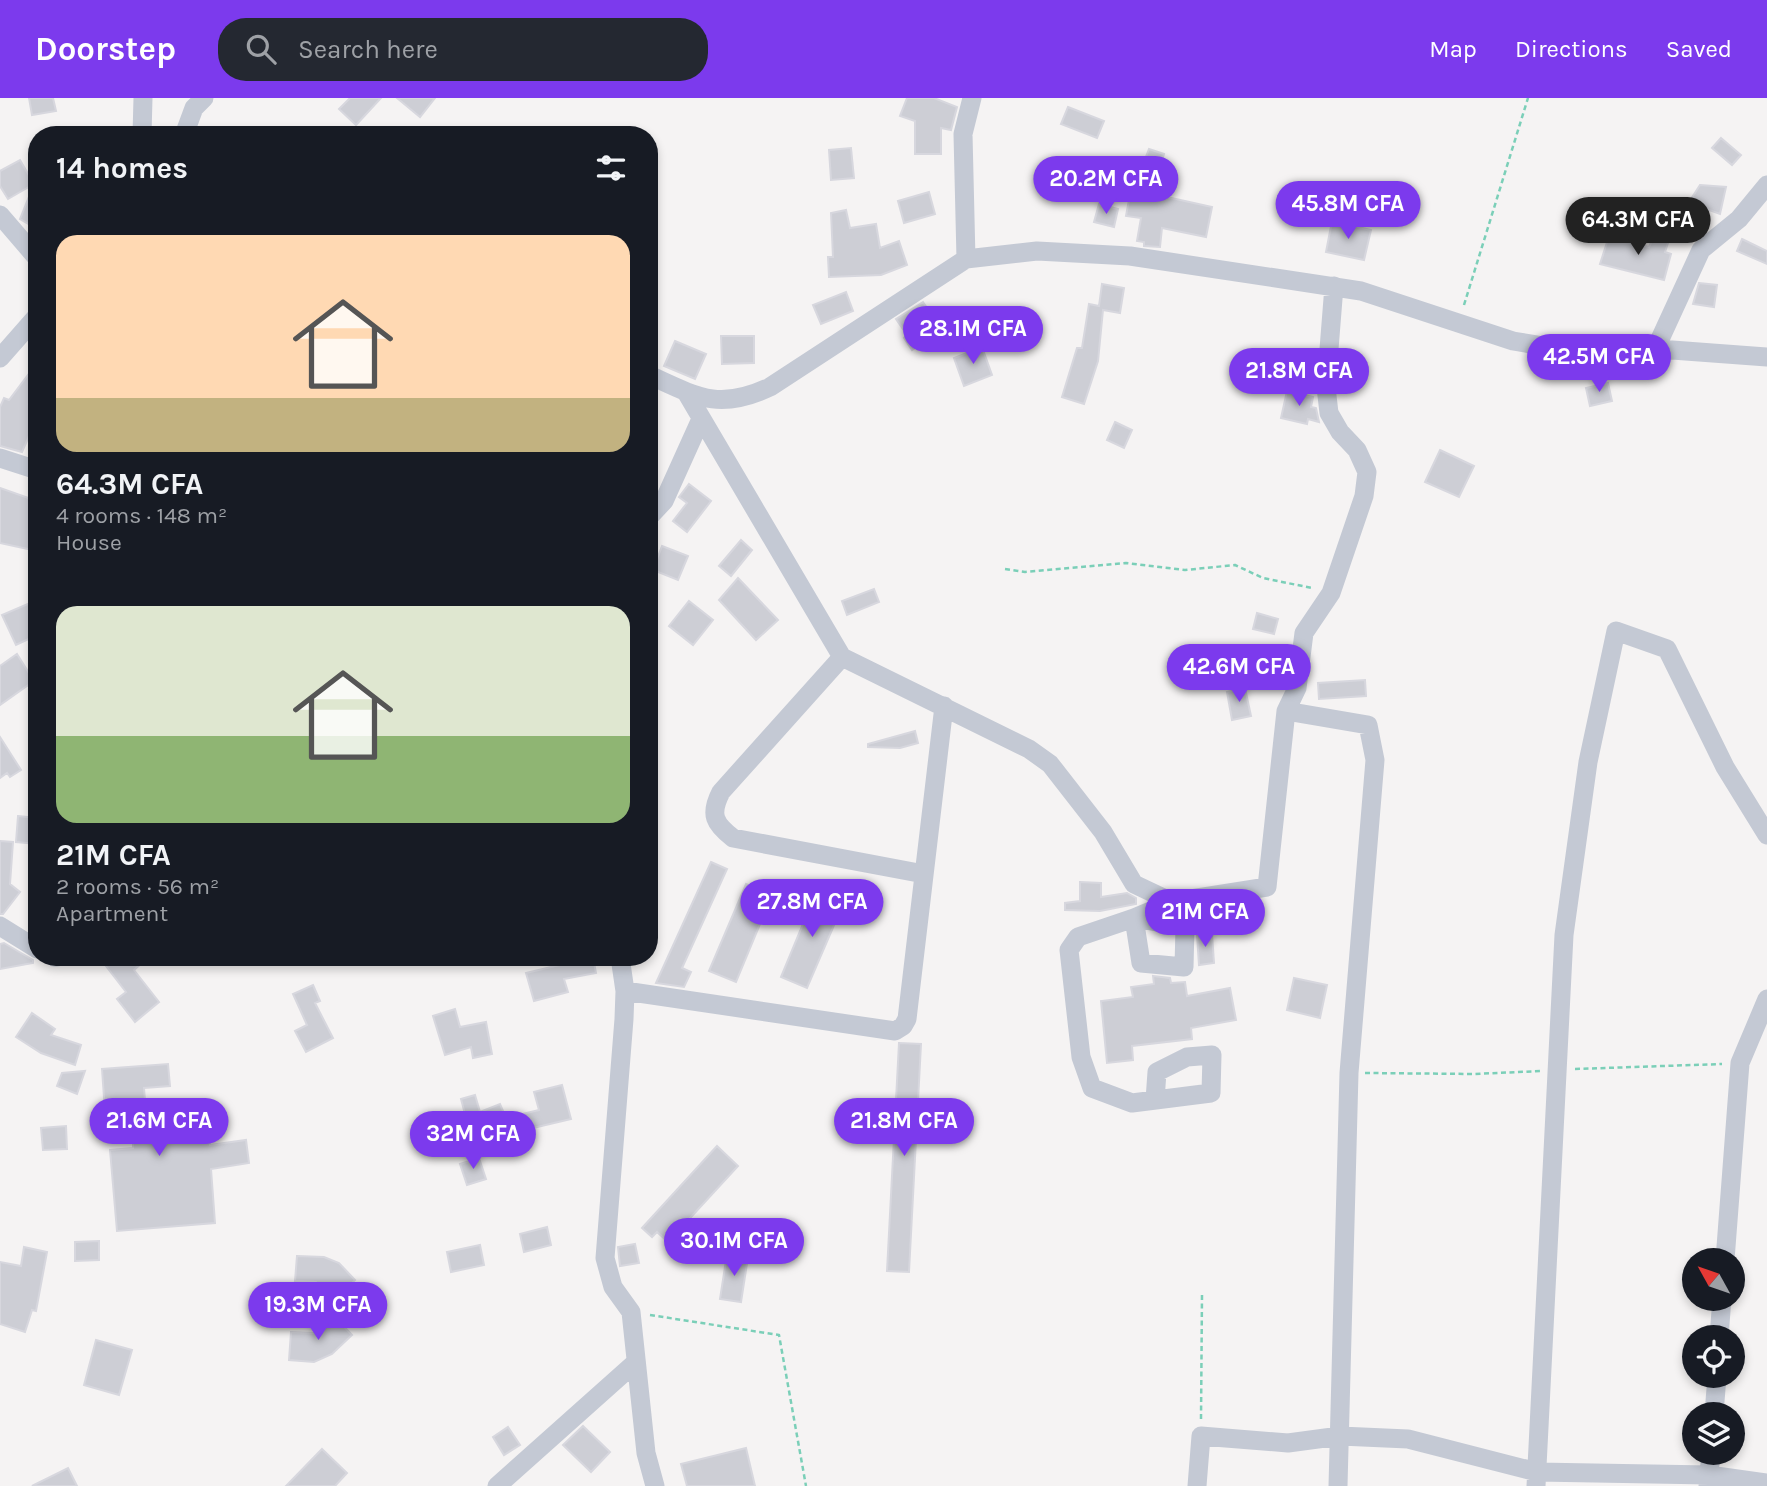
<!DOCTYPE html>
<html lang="en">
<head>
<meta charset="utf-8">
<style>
	:root { --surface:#171b24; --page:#242831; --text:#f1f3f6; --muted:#9ea1a6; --accent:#7c3aed }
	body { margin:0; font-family:Karla,sans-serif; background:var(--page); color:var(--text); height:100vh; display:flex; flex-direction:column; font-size:26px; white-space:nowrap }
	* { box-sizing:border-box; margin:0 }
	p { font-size:23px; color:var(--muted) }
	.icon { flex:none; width:38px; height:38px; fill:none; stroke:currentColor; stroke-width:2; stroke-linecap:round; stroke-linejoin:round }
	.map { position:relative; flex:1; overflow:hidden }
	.sheet { position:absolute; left:28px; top:28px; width:630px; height:840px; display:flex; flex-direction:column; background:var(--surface); border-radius:28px; box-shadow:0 4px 10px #0003 }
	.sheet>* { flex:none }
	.needle { width:46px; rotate:310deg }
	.fabs { position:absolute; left:1682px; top:1150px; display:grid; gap:14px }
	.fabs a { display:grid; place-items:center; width:63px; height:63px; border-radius:50%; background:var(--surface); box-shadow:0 4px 10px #0003; font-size:35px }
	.price { position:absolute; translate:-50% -60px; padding:0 16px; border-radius:24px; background:var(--accent); color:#fff; font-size:23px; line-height:46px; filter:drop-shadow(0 2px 4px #0008) }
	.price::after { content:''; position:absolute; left:50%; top:42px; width:21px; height:16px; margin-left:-10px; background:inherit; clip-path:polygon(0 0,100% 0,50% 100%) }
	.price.current { background:#222; color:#fff }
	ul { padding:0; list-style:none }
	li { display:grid; align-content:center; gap:14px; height:371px; padding:0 28px }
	li span { display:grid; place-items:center; height:217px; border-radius:21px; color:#555 }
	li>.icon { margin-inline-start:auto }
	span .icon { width:126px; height:126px; fill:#fffc; stroke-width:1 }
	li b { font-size:30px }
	h2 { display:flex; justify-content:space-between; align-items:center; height:84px; padding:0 28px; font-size:30px }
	header { display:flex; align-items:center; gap:42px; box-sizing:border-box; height:98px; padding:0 35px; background:var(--accent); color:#fff }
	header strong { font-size:33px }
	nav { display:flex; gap:38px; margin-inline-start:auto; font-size:24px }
	.search { width:490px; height:63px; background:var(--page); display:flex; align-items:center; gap:18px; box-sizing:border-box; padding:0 24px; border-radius:28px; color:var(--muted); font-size:26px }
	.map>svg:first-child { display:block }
	.building { fill:#cdced5; stroke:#d7d7de; stroke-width:2 }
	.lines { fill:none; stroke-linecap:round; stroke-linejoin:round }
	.path { stroke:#7bcfb8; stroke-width:2.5; stroke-dasharray:5 3.5; stroke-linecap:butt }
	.minor { stroke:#c4c9d4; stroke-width:19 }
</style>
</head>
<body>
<header>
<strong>Doorstep</strong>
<div class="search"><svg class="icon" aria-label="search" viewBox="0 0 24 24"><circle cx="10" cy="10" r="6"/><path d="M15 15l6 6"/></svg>Search here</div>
<nav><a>Map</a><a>Directions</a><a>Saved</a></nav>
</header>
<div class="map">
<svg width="1767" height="1388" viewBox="0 0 1767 1388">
	<rect width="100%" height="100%" fill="#f5f3f3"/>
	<path class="building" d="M29,0h24l3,13 -24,4z
		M350,0h31l-25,27 -17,-16z
		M397,0h38l-15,19z
		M907,0h27l23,9 -6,23 -10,-2v26h-26v-33l-15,-5z
		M1068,9l36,14 -7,17 -36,-14z
		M1721,40l20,17 -9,10 -20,-17z
		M851,50l3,30 -23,2 -2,-30z
		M1149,51l15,5 -4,14 -16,-6z
		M20,62l14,24 3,-5v50l-17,-10 14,-35 -26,15 -8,-13v-15z
		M1700,87l26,2 -6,27 -22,-8v-5l-7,-2z
		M1131,91l81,18 -6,30 -44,-9 -2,19 -16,-1v-4l-7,-1 4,-23 -15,-2z
		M929,94l6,22 -31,9 -6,-22z
		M1099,106l19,5 -4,18 -20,-5z
		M846,112l4,18 26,-4 4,24 19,-7 8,24 -26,10 -52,2 -1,-20h5l-2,-44z
		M1332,123l39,9 -7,30 -38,-8z
		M1655,136l14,6 -4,12 6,2 -7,26 -64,-16 9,-28 40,11z
		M1742,141l25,12v13l-30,-13z
		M1699,185l18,2 -3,22 -21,-3z
		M1102,186l22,4 -4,25 -17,-3 -5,51 -14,43 -22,-7 15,-49h5l7,-44 10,2z
		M846,194l7,19 -32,13 -8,-19z
		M923,204l13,19 -10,6 6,10 -20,13 -8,-12 3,-3 -11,-16z
		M721,238h33v27l-32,1z
		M675,243l31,13 -11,25 -31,-13z
		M982,249l10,28 -28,11 -10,-28z
		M37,265v30l-8,11 8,4v21l-4,-2 -11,25 -22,-6v-39l4,-9 5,2z
		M1608,285l4,18 -22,5 -4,-18z
		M1287,293l26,6 -2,10 5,1 3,14 -11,-3 -1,5 -26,-6z
		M1115,324l17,8 -8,18 -17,-8z
		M1440,352l34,16 -15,31 -34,-15z
		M689,386l22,17 -24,31 -14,-11 14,-18 -8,-6z
		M0,390l37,13v50l-37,-8z
		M741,442l11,10 -21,26 -12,-10z
		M662,448l26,10 -10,24 -25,-10z
		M738,480l40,42 -22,20 -37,-40z
		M874,491l5,13 -32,13 -5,-14z
		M37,502v35l-21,10 -14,-30z
		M689,503l24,19 -20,25 -24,-19z
		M1257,515l21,6 -4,15 -21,-5z
		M17,556l17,27 -34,24v-39z
		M1365,582l1,16 -47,3 -1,-16z
		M1245,590l6,28 -19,4 -5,-28z
		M915,633l3,12 -18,5 -32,-1v-3z
		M0,639l21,33 -11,7 -3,-4 -7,5z
		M18,718l19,2v26l-21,-2z
		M0,743l13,1 -3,42 10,8 -17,22h-3z
		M711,764l16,7 -45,99 9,4 -7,15 -28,-4z
		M1080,784l21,1v14l26,-4 9,5v6l-36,7 -35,-1v-7l15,-2z
		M746,786l26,11 -36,87 -27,-11z
		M817,792l27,12 -37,86 -26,-11z
		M1212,836l2,29 -15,2 -2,-30z
		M4,845l29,17v3l-33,6v-25z
		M99,859h50l-15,13 25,32 -24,20 -18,-23 9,-7z
		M593,859l3,16 -32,6 4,13 -34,9 -8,-28z
		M1153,878l17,2 1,5 14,-1 2,14 43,-8 6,32 -45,8 1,11 -60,7 1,14 -26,3 -6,-62 32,-4 -2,-10 23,-3z
		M1294,880l33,7 -7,33 -33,-8z
		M313,887l7,16 -5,2 18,35 -27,14 -11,-21 12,-6 -14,-31z
		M455,911l5,18 26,-5 6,32 -19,4 -2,-11 -26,8 -12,-39z
		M32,915l23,16 -4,6 30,10 -6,20 -34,-12 -25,-16z
		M899,945l22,1 -12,228 -22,-1z
		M168,966l2,22 -26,2 2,25h12l12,6 5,12 1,12 33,-3 1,5 36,-5 3,23 -38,6 4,54 -98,8 -7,-81 23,-2v-24l-27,2 -4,-57z
		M85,973l-8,23 -20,-8 5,-13z
		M562,987l9,34 -59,14 1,3 -30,13 -13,-32 -4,1 -5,-19 14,-4 5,17 20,-8 6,14 33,-8 -5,-18z
		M66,1028l1,23 -24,1 -2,-22z
		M717,1048l21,20 -70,76 -11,-10 -5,5 -10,-9z
		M479,1060l7,21 -19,6 -7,-21z
		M547,1129l4,18 -27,7 -4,-18z
		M99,1143v19l-24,1v-19z
		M635,1146l4,19 -19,3 -2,-19z
		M480,1147l4,20 -33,7 -4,-20z
		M24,1149l23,5 -11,59 -4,-1 -7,22 -25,-8v-62l21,4z
		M727,1156l21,3 -7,45 -21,-3z
		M297,1158l27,1 15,6 16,17 -21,21 -18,-19 -21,-1z
		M334,1218l18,19 -20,19 -18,8 -25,-2 2,-28 24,1z
		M96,1242l36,10 -13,45 -35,-10z
		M583,1328l27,26 -19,20 -28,-27z
		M508,1329l12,18 -16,10 -11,-18z
		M746,1350l9,38h-68l-6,-22z
		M322,1351l25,24 -12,13h-49z
		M68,1370l9,18h-45z"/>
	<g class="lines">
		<path class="path" d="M1464,207l64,-207
			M1005,471l20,3 101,-9 59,7 50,-5 28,13 49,10
			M1575,971l147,-5
			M1365,975l110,1 66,-3
			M650,1217l129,20 27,151
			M1201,1321l1,-124"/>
		<path class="minor" d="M142,37l1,-37
			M184,37l10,-27 10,-10
			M0,117l37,43
			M966,161l-3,-125 9,-36
			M1655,252l46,-100 38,-31 28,-34
			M0,260l37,-42
			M649,277c48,22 70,36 121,12l196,-128 71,-8 93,5 231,35 152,50 61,10 98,-1 95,7
			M686,294l156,265 187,92 21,15 53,68 31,52 38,18 95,-15 19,-176 11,-23 7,-55 27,-40 33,-97 3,-24 -10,-22 -17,-18 -11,-19 -3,-26 8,-101
			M0,360l37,12
			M649,419l15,-16 37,-82
			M842,559l-121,135c-12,23 -6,32 12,46l191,36
			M1286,613l82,14 7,35 -26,313 -11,413
			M1134,820l51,9 -1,40 -43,-4z
			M0,828l37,23
			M54,859h3
			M620,859l5,34 -1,28 -19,239 8,29 18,25 15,141 9,33
			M625,893l270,40 8,-5 4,-7 37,-313
			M1155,1002l2,-28 30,-15 25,-2 -1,38 -79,10 -40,-15 -11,-31 -12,-107 9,-13 56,-19 38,-16
			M1725,1162l15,-197 27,-64
			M1719,1239l3,-39
			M1714,1316l3,-38
			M497,1388l139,-124
			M1197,1388l4,-50 87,7 52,-7 68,3 129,33 172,3 58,8
			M1536,1388l28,-551 24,-173 28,-131 51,18 58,118 42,68
			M1708,1388l3,-34"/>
	</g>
</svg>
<div class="fabs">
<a><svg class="needle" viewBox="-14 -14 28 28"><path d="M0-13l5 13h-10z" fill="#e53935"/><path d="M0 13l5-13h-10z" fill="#9ea1a6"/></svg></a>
<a><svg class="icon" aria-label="locate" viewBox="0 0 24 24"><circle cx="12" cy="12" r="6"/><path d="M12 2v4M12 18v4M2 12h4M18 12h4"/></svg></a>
<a><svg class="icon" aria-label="layers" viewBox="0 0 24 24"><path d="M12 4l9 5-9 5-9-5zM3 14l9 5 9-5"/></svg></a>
</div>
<b class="price" style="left:1106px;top:118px">20.2M CFA</b>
<b class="price" style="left:1348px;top:143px">45.8M CFA</b>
<b class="price current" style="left:1638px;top:159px">64.3M CFA</b>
<b class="price" style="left:973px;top:268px">28.1M CFA</b>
<b class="price" style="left:1599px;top:296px">42.5M CFA</b>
<b class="price" style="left:1299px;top:310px">21.8M CFA</b>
<b class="price" style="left:1239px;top:606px">42.6M CFA</b>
<b class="price" style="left:812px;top:841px">27.8M CFA</b>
<b class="price" style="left:1205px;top:851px">21M CFA</b>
<b class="price" style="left:159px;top:1060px">21.6M CFA</b>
<b class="price" style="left:904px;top:1060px">21.8M CFA</b>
<b class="price" style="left:473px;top:1073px">32M CFA</b>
<b class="price" style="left:734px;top:1180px">30.1M CFA</b>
<b class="price" style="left:318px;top:1244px">19.3M CFA</b>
<section class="sheet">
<h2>14 homes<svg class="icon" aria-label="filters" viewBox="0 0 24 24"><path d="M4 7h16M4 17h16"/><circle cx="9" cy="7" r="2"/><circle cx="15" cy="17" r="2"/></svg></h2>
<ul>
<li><span style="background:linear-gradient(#ffd9b3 75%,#c2b280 0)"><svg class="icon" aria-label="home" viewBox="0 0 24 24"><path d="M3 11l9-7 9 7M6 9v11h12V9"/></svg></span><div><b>64.3M CFA</b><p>4 rooms · 148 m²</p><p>House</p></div></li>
<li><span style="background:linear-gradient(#dfe7d0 60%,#8fb573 0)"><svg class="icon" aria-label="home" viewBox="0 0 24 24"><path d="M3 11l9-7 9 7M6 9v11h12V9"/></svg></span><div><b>21M CFA</b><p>2 rooms · 56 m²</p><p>Apartment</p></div></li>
</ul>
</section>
</div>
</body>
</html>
